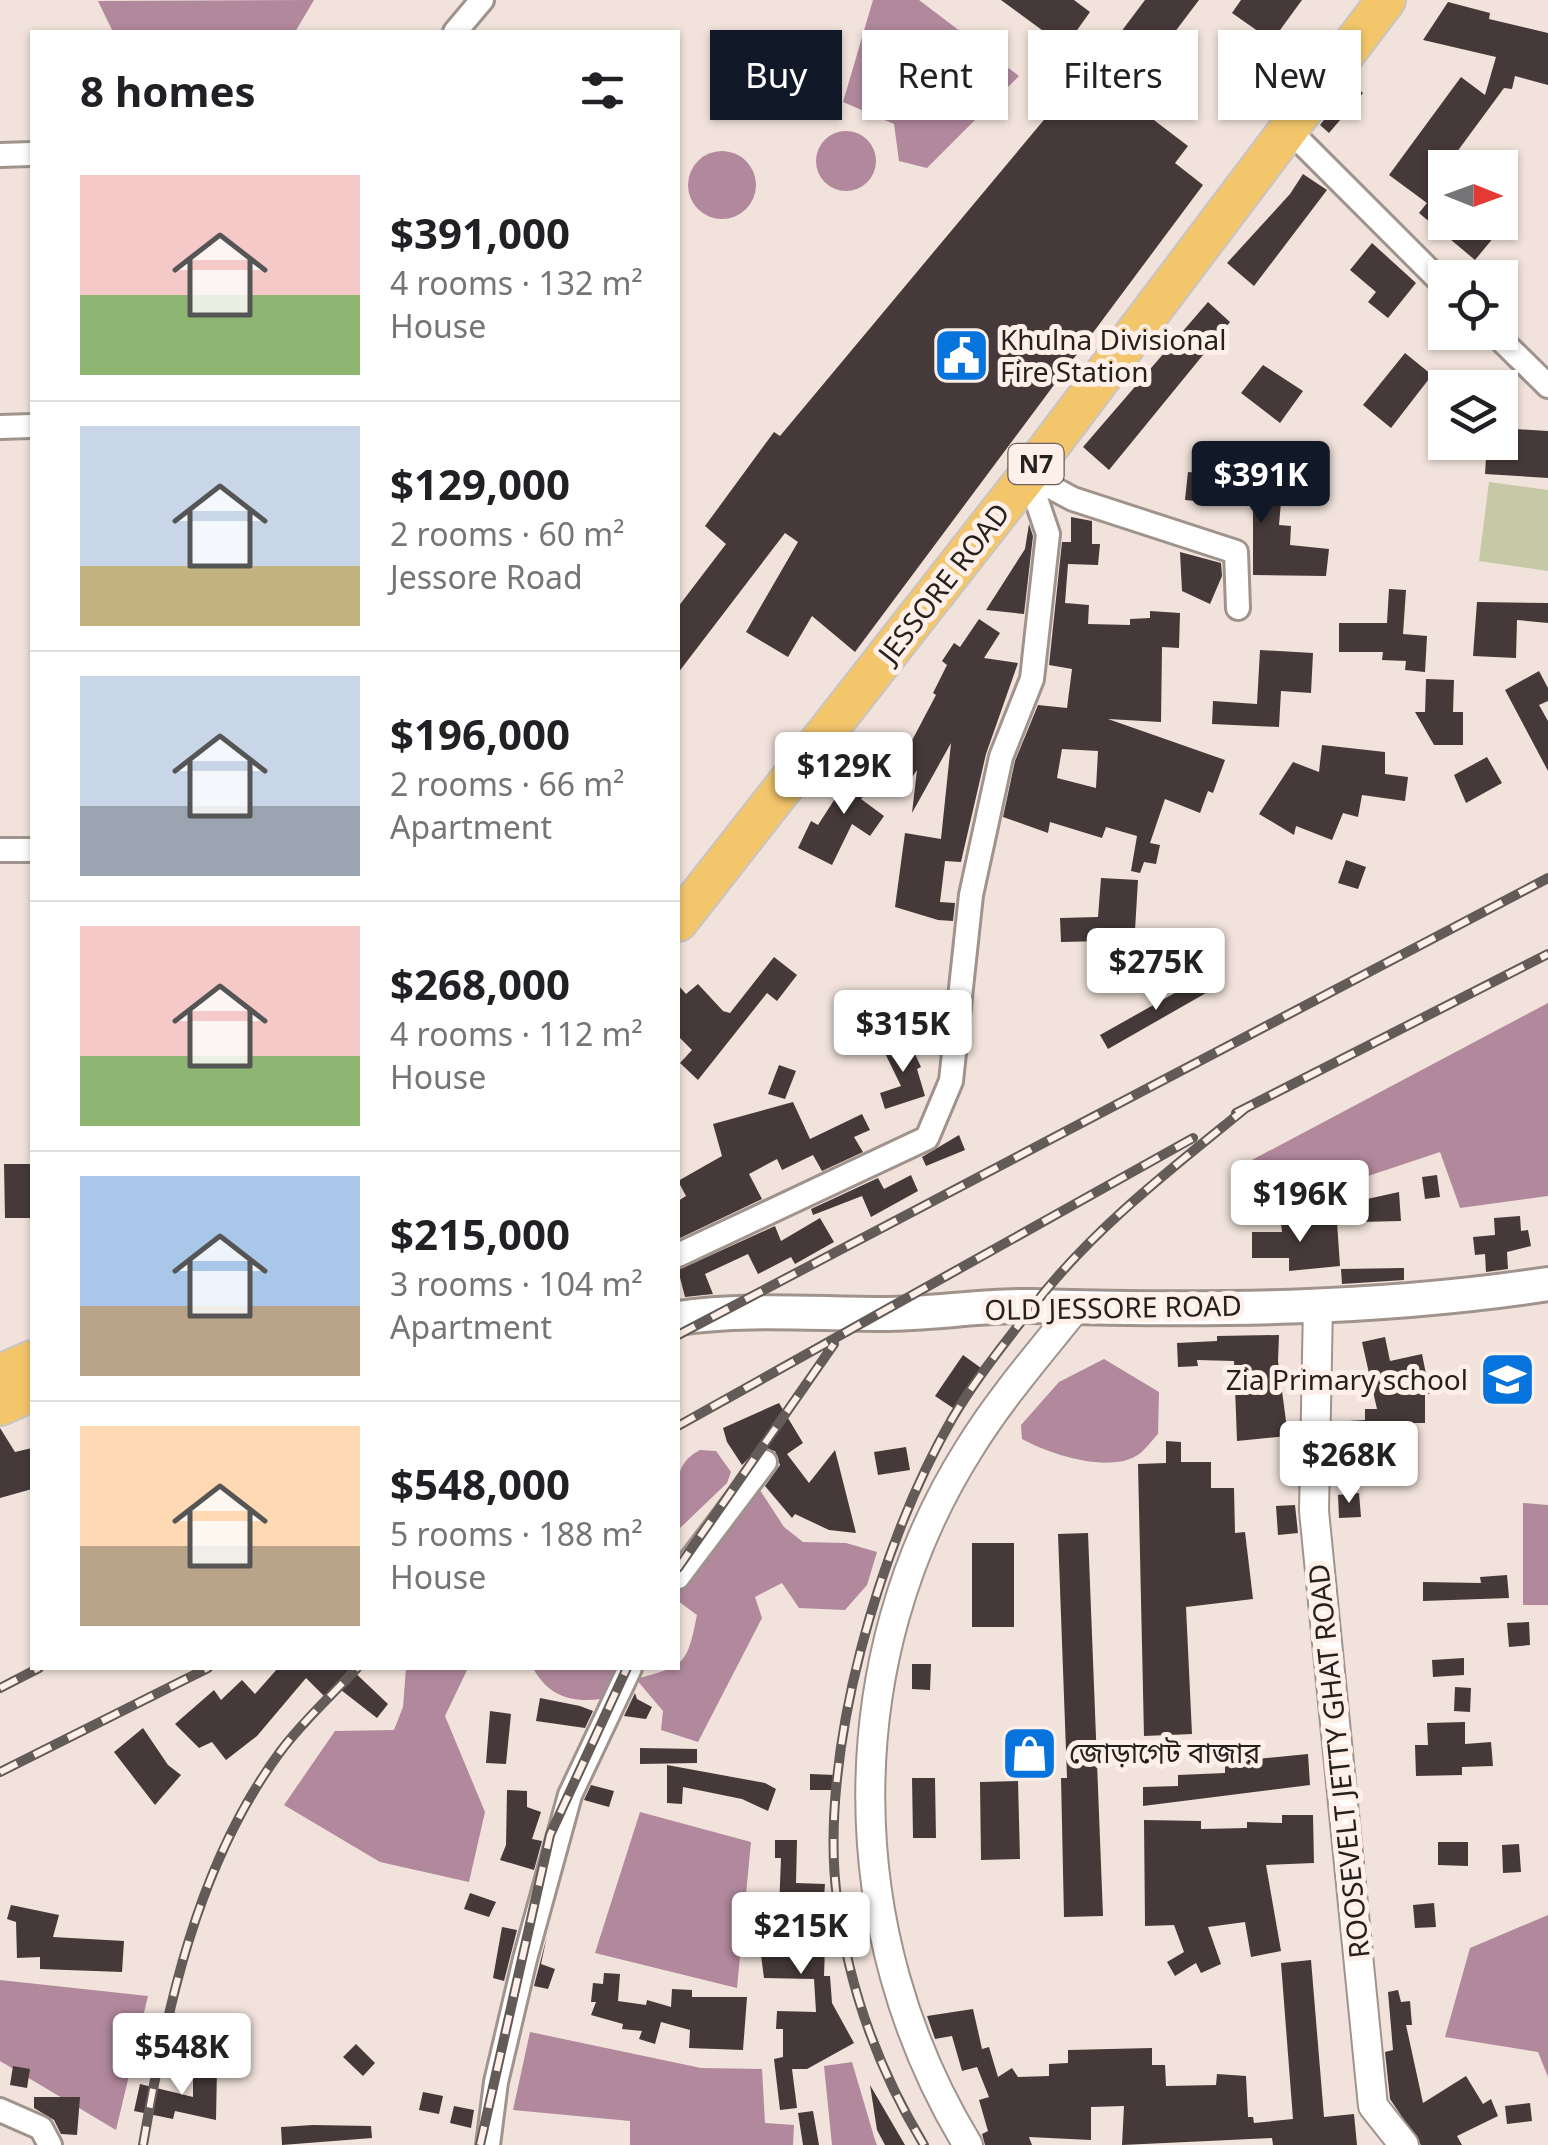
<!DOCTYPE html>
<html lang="en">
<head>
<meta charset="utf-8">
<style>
	:root { --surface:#fff; --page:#f6f6f6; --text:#202124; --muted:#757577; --line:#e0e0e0; --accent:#111827 }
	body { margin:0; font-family:"Noto Sans","Noto Sans Bengali",sans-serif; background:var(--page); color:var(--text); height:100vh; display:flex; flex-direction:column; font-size:38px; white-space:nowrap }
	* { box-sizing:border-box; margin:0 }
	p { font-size:32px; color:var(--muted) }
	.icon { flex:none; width:55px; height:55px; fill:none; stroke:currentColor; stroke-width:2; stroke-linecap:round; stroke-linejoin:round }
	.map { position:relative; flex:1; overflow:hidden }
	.details { position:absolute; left:30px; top:30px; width:650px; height:1640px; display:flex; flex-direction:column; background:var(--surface); border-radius:0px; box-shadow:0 2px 8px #0004 }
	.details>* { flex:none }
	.hud { position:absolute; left:710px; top:30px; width:688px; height:90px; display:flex; gap:20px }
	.needle { width:65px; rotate:91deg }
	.buttons { position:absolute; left:1428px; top:150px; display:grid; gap:20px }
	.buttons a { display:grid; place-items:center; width:90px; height:90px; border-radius:0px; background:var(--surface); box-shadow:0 2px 8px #0004; font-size:50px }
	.price { position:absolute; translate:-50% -85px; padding:0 22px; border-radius:10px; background:#fff; color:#222; font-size:32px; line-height:65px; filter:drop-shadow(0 2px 5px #0008) }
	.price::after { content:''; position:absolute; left:50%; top:60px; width:30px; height:22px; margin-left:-15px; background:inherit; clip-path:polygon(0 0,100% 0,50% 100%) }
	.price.active { background:var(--accent); color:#fff }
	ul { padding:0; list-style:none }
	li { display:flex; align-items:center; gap:30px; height:250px; padding:0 50px }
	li+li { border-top:2px solid var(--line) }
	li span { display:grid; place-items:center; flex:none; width:280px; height:200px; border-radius:0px; color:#555 }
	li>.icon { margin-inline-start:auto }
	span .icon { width:120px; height:120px; fill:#fffc; stroke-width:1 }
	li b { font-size:42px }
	h2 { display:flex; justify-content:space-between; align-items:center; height:120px; padding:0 50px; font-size:42px }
	.chip { padding:0 35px; border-radius:0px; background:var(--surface); box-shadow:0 2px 8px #0004; font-size:35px; line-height:90px }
	.chip.active { background:var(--accent); color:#fff }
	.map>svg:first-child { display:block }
	.green { fill:#c5c9a5 }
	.water { fill:#b1889c }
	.building { fill:#463939; fill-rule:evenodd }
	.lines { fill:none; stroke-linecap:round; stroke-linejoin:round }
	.minor-casing { stroke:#a0938c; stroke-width:28 }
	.tertiary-casing { stroke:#a0938c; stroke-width:32 }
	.secondary-casing { stroke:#a0938c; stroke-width:38 }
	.trunk-casing { stroke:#c7c5c4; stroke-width:42 }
	.minor { stroke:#fff; stroke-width:22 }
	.tertiary { stroke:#fff; stroke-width:28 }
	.secondary { stroke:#fff; stroke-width:32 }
	.trunk { stroke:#f3c66c; stroke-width:38 }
	.rail-casing { stroke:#635b57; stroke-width:10 }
	.rail { stroke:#fef0e8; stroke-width:6; stroke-dasharray:19; stroke-linecap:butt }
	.labels { text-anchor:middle; stroke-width:10; stroke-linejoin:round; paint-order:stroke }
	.shield { fill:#fef0e8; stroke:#675f5b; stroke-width:2.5 }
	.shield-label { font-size:25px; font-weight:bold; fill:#26211e }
	.poi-label { font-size:28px; fill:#26211e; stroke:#fef0e8; text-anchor:start }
	.street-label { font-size:28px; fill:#26211e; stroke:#fef0e8 }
</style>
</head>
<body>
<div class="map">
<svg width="1548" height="2145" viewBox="0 0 1548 2145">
	<rect width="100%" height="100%" fill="#f1e3db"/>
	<path class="green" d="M1489,482l59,8v81l-69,-10z"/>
	<path class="water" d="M314,0l-19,32h-182l-15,-31z
		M873,0h46l100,76 -92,92 -28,-7 -5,-37 -51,-22z
		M816 161a30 30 0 1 1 60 0a30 30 0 1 1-60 0Z
		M688 185a34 34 0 1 1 68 0a34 34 0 1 1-68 0Z
		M1548,1003v193l-88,12 -20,-56 -189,63 -1,-54z
		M1104,1359l55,33 -1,42c-6,6 -14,18 -22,22 -29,17 -87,-2 -114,-17l-1,-14 38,-43z
		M700,1450l16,1 15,21 -4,11 -49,47c-1,-30 -9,-65 22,-80z
		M758,1487l26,40 19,15 43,1 31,9 -10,33 -22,25 -46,-2 -17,-25 -27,14 7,21 -64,124 -37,-12 2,-19 -27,-32c49,-13 51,-14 61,-64l-19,-14v-10z
		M1523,1503l25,2v100h-25z
		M406,1668h62l-23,48 40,96 -16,70 -89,-20 -96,-57 51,-74 59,-1 9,-23z
		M533,1668h89l-21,31c-30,4 -53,-3 -68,-31z
		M640,1812l111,30 -14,146 -142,-35z
		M1548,1915v162l-10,-25 -93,-15 25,-89z
		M0,1980l148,16 -32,134 -116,-69z
		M530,2032l171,36 61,1 3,54 29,2 -1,20h-163v-24l-117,-11z
		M852,2062l23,78 2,5h-45l-8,-79z"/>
	<path class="building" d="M1001,0h73l16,12 -25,35z
		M1145,0h54l-74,98 63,48 -13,17 28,22 -348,467 -43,-36 -24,41 -42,-25 52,-90 -13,-9 -107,140v-66l48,-63 -21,-18 69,-94 6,4 268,-321 -6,-5 14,-18 7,5 10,-12 5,4z
		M1241,0h61l-30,41 -40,-28z
		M1448,2l42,11 -1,6 59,14v52l-33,-9 -3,13 -8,-1 -67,91 8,2v41h44l10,9 -24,29 -56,-47 8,-10 -38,-28 72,-98 24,18 11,-38 -73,-17z
		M1352,83l11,10 -34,40 -9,-8z
		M1303,174l24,16 -73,96 -27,-23 63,-69z
		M1372,243l44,40 -28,35 -20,-16 8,-10 -26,-22z
		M1208,302l22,20 -121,148 -26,-23z
		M1405,353l27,22 -41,53 -28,-23z
		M1263,365l40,26 -23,32 -39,-30z
		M1500,428l48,3v47l-63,-4 2,-32h13z
		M1188,472l53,5 -1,9 42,5 -3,34 12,1 -1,19 39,4 -3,27 -73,-1v-75l-3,6 -65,-6z
		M1071,517l21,4v23h8l-2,21 -30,-1 -3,39 24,2 -1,19 42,1v-6l20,-1v-7l30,2 -1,35 -17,-1 -1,75 -53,-3 117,41 -12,33 -5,-2 -8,22 -35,-14 -15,44 10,2 -4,19 -12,-2 -4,11 -9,-2 6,-35 -31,-9 -4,11 -52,-16 -2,11 -45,-16 12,-56 23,-56 29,3 5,-39 -23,-4 13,-123h9zM1062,749l36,2 -2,37 -39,-10z
		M1029,524l4,12 -9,78 -38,-4 39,-61z
		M1180,552l41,11 1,13 -12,28 -28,-13z
		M1389,589l17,1 -3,44 24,2 -2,36 -20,-2 1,-9 -24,-1 1,-8h-44v-29h48z
		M1477,602l71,1v20l-31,-3 -1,38 -43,-2z
		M979,619l21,14 -16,25 34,5 -32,91 -25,108 -16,-1 -5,41 15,1 -2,18 -15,-1 -43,-13 10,-74 36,6 10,-96 -39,70 5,-43 -11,16 -34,-19 19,-28 17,9 28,-53 -3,-2 14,-28 -5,-4 12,-18 6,4z
		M1260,650l53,3 -2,40 -30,-2 -2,36 -67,-3 1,-23 44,3z
		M1539,671l9,17v13l-9,4 9,16v50l-43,-81z
		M1426,679l28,1 -1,32h10v33h-29l-19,-33h10z
		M1322,745l63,7v22l23,3 -3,24 -43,-6 -4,22 -15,-4 -11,27 -36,-14 -2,9 -35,-21 34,-52 26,10z
		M1487,757l15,26 -36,20 -12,-28z
		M860,760l20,17 -19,22 23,17 -14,20 -18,-12 -20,41 -34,-17 13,-27 7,4z
		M1346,860l20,7 -8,22 -20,-6z
		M1101,878l37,2 -4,67 -29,-6 -44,1 -1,-24 38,-1z
		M774,957l23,18 -20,26 -10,-8 -69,87 -18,-17 12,-13 -14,-14v-51l8,9 12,-10 25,27 7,2z
		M1205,976l8,13 -105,60 -8,-14z
		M907,1037l14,30 -4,2 8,27 -40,13 -5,-16 21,-7 -18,-37z
		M779,1065l17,6 -11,28 -17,-5z
		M793,1102l17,37 52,-25 8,16 -16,7 9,15 -41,19 -9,-16 -31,15 -5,-11 -28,15 13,25 -84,40v-38l8,-5 -8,-15 44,-25 -9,-32z
		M959,1135l6,15 -39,16 -4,-9z
		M4,1164h28v54h-27z
		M911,1175l7,16 -47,26 -9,-21 -49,19 -2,-6 67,-31 6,11z
		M1437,1175l3,22 -15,2 -3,-22z
		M1399,1192l2,29 -41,1 -2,-21z
		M1520,1216l1,15 7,-1 3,16 -24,6 1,17 -22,3 -1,-18 -10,1 -2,-18 22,-2 -1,-17z
		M820,1218l14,24 -39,22 -4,-7 -33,17 -10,-20 -43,20 8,20 -28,3 -7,-27 97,-44 6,15z
		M1337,1222l3,44 -51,5v-13h-37v-26h30l-1,-8z
		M1404,1268v12l-62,4 -1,-15z
		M1279,1335l-1,26 10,75 -51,5 -3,-80 -37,-1 1,6 -20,1 -1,-24 40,-2v-5z
		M1385,1337l5,24 32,-7 8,40h-5v29h-15v24l-77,-1v-24l32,-2v-11h12l-15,-67z
		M963,1355l18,13 -28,40 -18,-12z
		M779,1403l24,40 -16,11 22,29 26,-33 21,83 -27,-3 -34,-16 -3,4 -27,-32 15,-21 -5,-14 -17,-2 -16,16 -15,-23 -4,-14z
		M0,1428l15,24 17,-4v41l-32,9z
		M1166,1441l15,1v20h30v26h23l1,45 10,-1 8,67 -67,8 6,127 -48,2 -6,-272 28,-1z
		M906,1447l4,23 -32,5 -4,-23z
		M1359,1493l2,24 -22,1 -1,-23z
		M1295,1505l3,28 -20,2 -2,-29z
		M1088,1533l15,383 -39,1 -3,-139h6l-9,-244z
		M972,1543h42v84h-42z
		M1507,1575l2,23 -86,3v-19l58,1 -1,-6z
		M1529,1622l1,23 -21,2 -2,-24z
		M1464,1658v17l-31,2 -1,-17z
		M912,1664h19l-1,26 -18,-1z
		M278,1668h72l38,36 -11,14 -36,-28 -11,12 -24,-24 -49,58 -31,24 -14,-18 -13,6 -24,-24 39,-34 7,10 21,-20 13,14z
		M1455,1687l16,1 -1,24 -16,-1z
		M635,1693l2,6 15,8 -6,12 -22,-3z
		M540,1698l40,8 13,5 -8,17 -49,-7z
		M490,1711l21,3 -5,50 -20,-1z
		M1465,1722v22l26,-2 2,24 -31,1v8l-46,1 -1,-31h13l-1,-22z
		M143,1728l25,37 13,10 -26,30 -41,-53z
		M640,1748l57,1v14l-57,1z
		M1308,1754l2,31 -167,21v-19l35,-1v-11l47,-2v-11z
		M667,1765l98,18 11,6 -8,22 -26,-12 -59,-12 -1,17 -15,-1z
		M810,1774l25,1 -1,15h-24z
		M912,1778h23l1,60h-23z
		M1018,1781l2,78 -39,1 -1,-78z
		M591,1785l23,6 -5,16 -25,-7z
		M507,1790l20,1v16l14,5 -9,27 10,2 -8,29 -34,-10 6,-15z
		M1282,1815h31l1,48 -48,2 15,86 -30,6 -6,-35 -37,5 13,37 -20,9 -5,-10 -21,13 -8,-14 17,-10 -10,-27 -29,1 -1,-106 57,1v8l46,-1v-6l35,1z
		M775,1840h22l-1,43 29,1 -5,63h5l-1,29h6l2,27 22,40 -47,26h-15l5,39 -17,2 -6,-51 9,-2v-28h-7l1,-18 39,1 -2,-33 -50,-1 -4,-30h5l2,-15 11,2 3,-77h-6z
		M1438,1842h30v24l-30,-1z
		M1519,1844l2,28 -18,1 -1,-28z
		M470,1893l26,9 -7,15 -25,-8z
		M1434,1903l2,24 -21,1 -2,-23z
		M11,1905l48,10 -6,22 71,4 -2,31 -82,-3v-12l-23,1 -1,-36 -9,-3z
		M502,1927l15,3 -13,51 -11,-3z
		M547,1936l-6,28 14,5 -7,20 -14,-3z
		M1311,1960l13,157 30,-3 3,31h-84l-1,-7 -150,7 2,-39 -33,1v33l-62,-3 3,8h-47l-3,-11 6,-3 -9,-31 10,-3 -12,-30 -15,4 -10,-35 -17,3 -8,-23 46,-7 9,40 7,-2 9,30 14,-9 6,9 31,-1v-12l19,-1v-13l84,-2v17h13l1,21 50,-1 1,-11 29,2 2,41h5l1,6 39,-4 -12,-156z
		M604,1973l16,1 -2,27 28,4 1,-5 24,7 1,-18 20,1v7h55l-4,53 -54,-2 1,-18 -29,-8 -6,22 -16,-5 3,-8 -20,-2 1,-5 -32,-9 5,-13h-5l2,-19 10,1z
		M1398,1990l3,12 9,-1 2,24h-6l17,78 43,-27 17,28 8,-5 7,17 -41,20 5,9h-41l-31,-46 -5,-47 8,-2 -5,-58z
		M356,2044l19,19 -12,13 -20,-19z
		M13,2066l17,3 -3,19 -17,-3z
		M193,2068h24l-1,52 -41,-9 -2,8 -39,-8 6,-27 53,13z
		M870,2085l35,60h-20l-8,-15z
		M423,2092l20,4 -4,18 -20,-4z
		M34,2097h46l-3,38 -16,-1 -7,-14 -20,-12z
		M1530,2103l2,18 -25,3 -2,-18z
		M454,2106l20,4 -3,18 -21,-5z
		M813,2111l6,34h-16l-5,-32z
		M313,2125l58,1 1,12 -90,7 -1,-18z"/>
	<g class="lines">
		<defs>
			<path id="minor" d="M455,32l27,-32
				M1288,129l157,157
				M0,155l32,-1
				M1493,332l55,54
				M0,427l32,-1
				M0,850h32
				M678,1255l249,-117 24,-57 20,-186 30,-138 31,-78 16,-145 -20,-59 45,24 163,53 2,56
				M678,1577l87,-115
				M0,2110l41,18 9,17
				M488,2145l8,-63 29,-123 45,-164 60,-127"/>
			<path id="tertiary" d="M1318,1305l-4,206 59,595 31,39
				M968,2145c-129,-211 -132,-485 1,-696 30,-49 69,-94 105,-139"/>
			<path id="secondary" d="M678,1318c67,-10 135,-4 204,-4 50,0 101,-9 151,-8 171,5 345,4 515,-22"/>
			<path id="trunk" d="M678,922l350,-447 358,-475
				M0,1374l32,-14
				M0,1406l32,-14"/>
		</defs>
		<use href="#minor" class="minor-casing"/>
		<use href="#tertiary" class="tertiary-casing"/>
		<use href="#secondary" class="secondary-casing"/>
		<use href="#trunk" class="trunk-casing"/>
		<use href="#minor" class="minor"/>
		<use href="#tertiary" class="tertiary"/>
		<use href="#secondary" class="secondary"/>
		<use href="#trunk" class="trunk"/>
		<defs>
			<path id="rail" d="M1236,1113l312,-159
				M678,1335l870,-457
				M678,1426l515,-288
				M678,1568l156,-224
				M0,1688l39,-20
				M0,1772l208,-104
				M143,2145c23,-135 54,-281 137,-393 22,-30 52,-57 77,-84
				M480,2145l70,-310 77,-167
				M924,2145c-46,-76 -76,-159 -87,-247 -19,-143 43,-355 115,-479 22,-38 52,-75 79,-110 60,-79 139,-139 215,-201"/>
		</defs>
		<use href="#rail" class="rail-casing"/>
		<use href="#rail" class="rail"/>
	</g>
	<defs>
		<symbol id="civic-square" viewBox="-11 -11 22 22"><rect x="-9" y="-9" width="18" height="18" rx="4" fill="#0674dc" stroke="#fef0e8"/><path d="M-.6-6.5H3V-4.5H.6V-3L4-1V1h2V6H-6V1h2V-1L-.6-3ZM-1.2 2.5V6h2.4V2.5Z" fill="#fff"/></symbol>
		<symbol id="school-square" viewBox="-11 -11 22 22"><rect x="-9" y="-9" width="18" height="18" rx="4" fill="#0674dc" stroke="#fef0e8"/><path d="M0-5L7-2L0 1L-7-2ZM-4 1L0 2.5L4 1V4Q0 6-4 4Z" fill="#fff"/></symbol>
		<symbol id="shop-square" viewBox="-11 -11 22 22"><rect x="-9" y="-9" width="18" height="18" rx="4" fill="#0674dc" stroke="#fef0e8"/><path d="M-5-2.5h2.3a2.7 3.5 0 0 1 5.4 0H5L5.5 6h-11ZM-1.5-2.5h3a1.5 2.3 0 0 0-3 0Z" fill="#fff"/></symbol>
	</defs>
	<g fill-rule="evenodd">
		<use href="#civic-square" x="930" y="324" width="63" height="63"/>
		<use href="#school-square" x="1476" y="1348" width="63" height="63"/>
		<use href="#shop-square" x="998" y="1722" width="63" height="63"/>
	</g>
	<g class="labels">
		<rect class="shield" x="1008.5" y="444" width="55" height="40" rx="8"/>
		<g class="shield-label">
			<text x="1036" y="473">N7</text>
		</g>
		<g class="poi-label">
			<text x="1000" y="350">Khulna Divisional<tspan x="1000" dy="32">Fire Station</tspan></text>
			<text x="1468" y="1390" text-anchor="end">Zia Primary school</text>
			<text x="1069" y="1763">জোড়াগেট বাজার</text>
		</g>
		<g class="street-label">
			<text transform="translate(944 583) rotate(-52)" y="10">JESSORE ROAD</text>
			<text transform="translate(1113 1308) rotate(-1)" y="10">OLD JESSORE ROAD</text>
			<text transform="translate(1339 1761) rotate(-96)" y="10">ROOSEVELT JETTY GHAT ROAD</text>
		</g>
	</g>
</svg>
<div class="buttons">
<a><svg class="needle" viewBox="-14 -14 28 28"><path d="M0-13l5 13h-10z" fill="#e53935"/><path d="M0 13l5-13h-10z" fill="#757577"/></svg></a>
<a><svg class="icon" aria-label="locate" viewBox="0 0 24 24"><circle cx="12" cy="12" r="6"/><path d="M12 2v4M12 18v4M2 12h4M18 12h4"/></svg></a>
<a><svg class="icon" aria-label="layers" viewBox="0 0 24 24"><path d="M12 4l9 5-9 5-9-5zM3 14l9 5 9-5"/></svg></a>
</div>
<b class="price active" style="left:1261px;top:526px">$391K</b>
<b class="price" style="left:844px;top:817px">$129K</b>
<b class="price" style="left:1156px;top:1013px">$275K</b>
<b class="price" style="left:903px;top:1075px">$315K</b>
<b class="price" style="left:1300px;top:1245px">$196K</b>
<b class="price" style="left:1349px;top:1506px">$268K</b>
<b class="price" style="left:801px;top:1977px">$215K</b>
<b class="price" style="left:182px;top:2098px">$548K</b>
<div class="hud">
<a class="chip active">Buy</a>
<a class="chip">Rent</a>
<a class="chip">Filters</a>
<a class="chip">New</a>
</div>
<section class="details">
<h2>8 homes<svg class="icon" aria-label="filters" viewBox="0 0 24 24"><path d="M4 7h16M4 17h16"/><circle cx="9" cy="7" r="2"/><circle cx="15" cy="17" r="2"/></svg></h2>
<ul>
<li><span style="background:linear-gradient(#f6c9c9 60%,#8fb573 0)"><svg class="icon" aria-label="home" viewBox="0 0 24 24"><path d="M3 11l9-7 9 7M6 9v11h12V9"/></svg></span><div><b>$391,000</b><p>4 rooms · 132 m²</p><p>House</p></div></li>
<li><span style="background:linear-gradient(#c9d6e8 70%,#c2b280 0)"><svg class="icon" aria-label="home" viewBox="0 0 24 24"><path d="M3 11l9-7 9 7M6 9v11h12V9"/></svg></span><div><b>$129,000</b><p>2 rooms · 60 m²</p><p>Jessore Road</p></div></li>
<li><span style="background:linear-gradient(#c9d6e8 65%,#9aa5b1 0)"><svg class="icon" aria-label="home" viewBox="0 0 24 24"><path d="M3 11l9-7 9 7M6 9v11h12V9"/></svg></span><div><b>$196,000</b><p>2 rooms · 66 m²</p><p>Apartment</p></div></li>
<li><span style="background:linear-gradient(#f6c9c9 65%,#8fb573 0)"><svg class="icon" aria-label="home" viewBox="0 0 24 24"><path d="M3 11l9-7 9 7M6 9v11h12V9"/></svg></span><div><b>$268,000</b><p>4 rooms · 112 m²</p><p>House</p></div></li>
<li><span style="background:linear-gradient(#a9c7e8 65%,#b9a48a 0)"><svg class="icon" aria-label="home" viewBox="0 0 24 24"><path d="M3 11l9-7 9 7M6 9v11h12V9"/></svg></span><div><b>$215,000</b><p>3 rooms · 104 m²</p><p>Apartment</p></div></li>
<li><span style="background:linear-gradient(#ffd9b3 60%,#b9a48a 0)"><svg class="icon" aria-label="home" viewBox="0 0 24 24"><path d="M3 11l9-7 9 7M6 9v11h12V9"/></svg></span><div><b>$548,000</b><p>5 rooms · 188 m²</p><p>House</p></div></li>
</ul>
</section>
</div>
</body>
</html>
